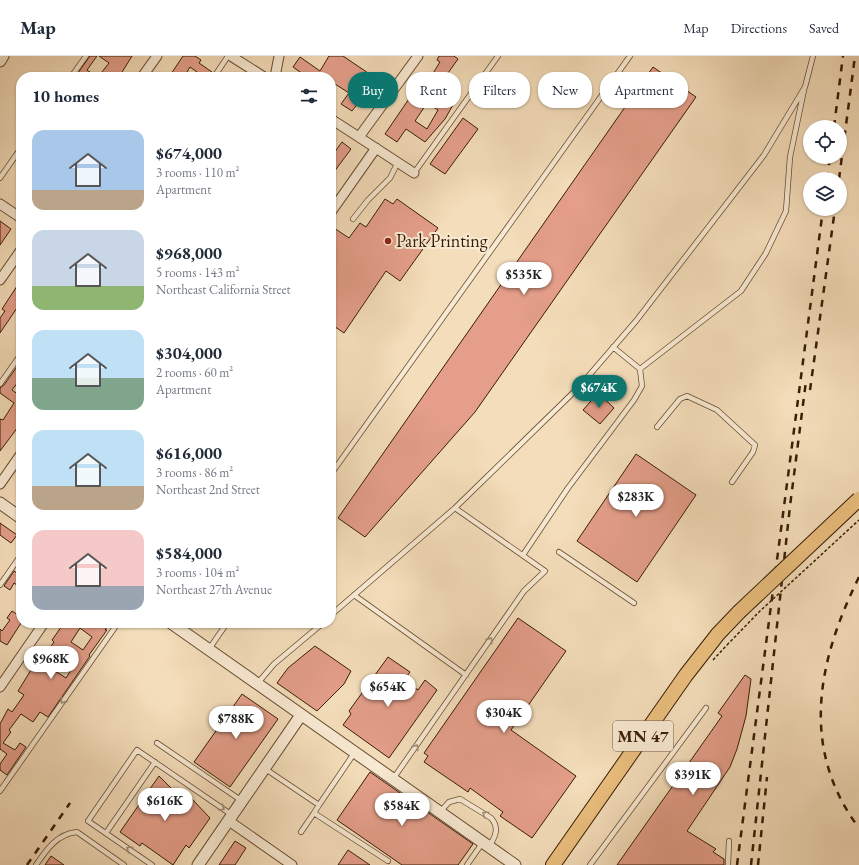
<!DOCTYPE html>
<html lang="en">
<head>
<meta charset="utf-8">
<style>
	:root { --surface:#fff; --page:#f2f2f3; --text:#1f2937; --muted:#747a83; --line:#e0e1e3; --accent:#0f766e }
	body { margin:0; font-family:"EB Garamond",serif; background:var(--page); color:var(--text); height:100vh; display:flex; flex-direction:column; font-size:15px; white-space:nowrap }
	* { box-sizing:border-box; margin:0 }
	p { font-size:13px; color:var(--muted) }
	.icon { flex:none; width:22px; height:22px; fill:none; stroke:currentColor; stroke-width:2; stroke-linecap:round; stroke-linejoin:round }
	.map { position:relative; flex:1; overflow:hidden }
	.drawer { position:absolute; left:16px; top:16px; width:320px; height:556px; display:flex; flex-direction:column; background:var(--surface); border-radius:16px; box-shadow:0 1px 3px #0004 }
	.drawer>* { flex:none }
	.top-card { position:absolute; left:348px; top:16px; width:380px; height:36px; display:flex; gap:8px }
	.tools { position:absolute; left:803px; top:64px; display:grid; gap:8px }
	.tools a { display:grid; place-items:center; width:44px; height:44px; border-radius:50%; background:var(--surface); box-shadow:0 1px 3px #0004; font-size:20px }
	.price { position:absolute; translate:-50% -34px; padding:0 9px; border-radius:14px; background:#fff; color:#222; font-size:13px; line-height:26px; filter:drop-shadow(0 1px 2px #0008) }
	.price::after { content:''; position:absolute; left:50%; top:24px; width:12px; height:9px; margin-left:-6px; background:inherit; clip-path:polygon(0 0,100% 0,50% 100%) }
	.price.selected { background:var(--accent); color:#fff }
	ul { padding:0; list-style:none }
	li { display:flex; align-items:center; gap:12px; height:100px; padding:0 16px }
	li span { display:grid; place-items:center; flex:none; width:112px; height:80px; border-radius:12px; color:#555 }
	li>.icon { margin-inline-start:auto }
	span .icon { width:48px; height:48px; fill:#fffc; stroke-width:1 }
	li b { font-size:17px }
	h2 { display:flex; justify-content:space-between; align-items:center; height:48px; padding:0 16px; font-size:17px }
	.pill { padding:0 14px; border-radius:16px; background:var(--surface); box-shadow:0 1px 3px #0004; font-size:14px; line-height:36px }
	.pill.selected { background:var(--accent); color:#fff }
	header { display:flex; align-items:center; gap:24px; box-sizing:border-box; height:56px; padding:0 20px; background:var(--surface); border-bottom:1px solid var(--line) }
	header strong { font-size:19px }
	nav { display:flex; gap:22px; margin-inline-start:auto; font-size:14px }
	.map>svg:first-child { display:block }
	.building { fill:#e49e89; stroke:#381d05; fill-rule:evenodd }
	.lines { fill:none; stroke-linecap:round; stroke-linejoin:round }
	.service-casing { stroke:#674d32; stroke-width:6 }
	.minor-casing { stroke:#674d32; stroke-width:11 }
	.tertiary-casing { stroke:#674d32; stroke-width:13 }
	.primary-casing { stroke:#381d05; stroke-width:16 }
	.path { stroke:#381d05; stroke-width:1.5; stroke-dasharray:3 2; stroke-linecap:butt }
	.service { stroke:#f8e9d2; stroke-width:4.5 }
	.minor { stroke:#f8e9d2; stroke-width:9 }
	.tertiary { stroke:#f8e9d2; stroke-width:11 }
	.primary { stroke:#eabe7d; stroke-width:14 }
	.rail { stroke:#381d05; stroke-width:2.5; stroke-dasharray:7 7; stroke-linecap:butt }
	.primary-bridge-casing { stroke:#381d05; stroke-width:16; stroke-linecap:butt }
	.path-bridge { stroke:#381d05; stroke-width:1.5; stroke-dasharray:3 2; stroke-linecap:butt }
	.primary-bridge { stroke:#eabe7d; stroke-width:14 }
	.oneway { stroke:#a28d76 }
	.poi-dot { fill:#8f2418; stroke:#f8e9d2; stroke-width:1.5 }
	.labels { text-anchor:middle; stroke-width:4; stroke-linejoin:round; paint-order:stroke }
	.shield { fill:#f8e9d2; stroke:#725a42; stroke-width:1 }
	.shield-label { font-size:17px; font-weight:bold; fill:#381d05 }
	.poi-label { font-size:18px; fill:#381d05; stroke:#f8e9d2; text-anchor:start }
</style>
</head>
<body>
<header>
<strong>Map</strong>
<nav><a>Map</a><a>Directions</a><a>Saved</a></nav>
</header>
<div class="map">
<svg width="859" height="809" viewBox="0 0 859 809">
	<rect width="100%" height="100%" fill="#f4ddba"/>
	<filter id="stains"><feTurbulence type="fractalNoise" baseFrequency=".005" numOctaves="4"/><feColorMatrix values="0 0 0 0 .2 0 0 0 0 .09 0 0 0 0 .02 0 0 0 .5 -.17"/></filter>
	<radialGradient id="worn" r=".72"><stop offset=".6" stop-color="#630" stop-opacity="0"/><stop offset="1" stop-color="#630" stop-opacity=".3"/></radialGradient>
	<path class="building" d="M90,0h7l-10,14 10,7h-14l-5,-4z
		M99,0h33l-13,21h-21l11,-14z
		M183,0h12l6,4 -2,3 13,9 -3,5h-5l-14,-10 -6,10h-15z
		M329,0h14l34,23 -25,32 -11,-7 8,-11 -14,-9 -4,5v-12h-24l-14,-10 7,-10 20,14z
		M439,0h15l4,3 -15,21 -2,-2 -10,16 12,10 8,-12 7,4 -13,23 -20,23 -19,-13 -9,13 -12,-8 28,-41 -2,-1 5,-8 2,2 7,-11 5,3 10,-16 -3,-2zM427,47l11,7 -11,19 -12,-8z
		M653,11l43,30 -221,315 -110,125 -27,-19z
		M463,62l15,11 -33,45 -15,-10z
		M342,86l9,7 -20,27v-19z
		M385,143l8,5 4,-5 41,29 -38,53 -14,-10 -42,62 -13,-9v-92l3,-4 15,10 11,-15 6,4z
		M0,165l11,8 -11,16z
		M21,224v22l-21,31v-15l5,-7 -3,-2z
		M21,305v17l-9,12 7,5 2,-2v30l-21,28v-32l3,1 11,-17 -14,-10v-5l4,-3z
		M598,337l16,15 -14,16 -17,-14z
		M636,398l60,41 -59,87 -60,-41z
		M0,467l17,12 -6,8 -11,-8z
		M14,515l7,5v12l-7,-5 -4,7 -6,-4z
		M12,555l9,6v6l-14,22 -7,-4v-12l2,2 8,-11 -3,-2z
		M518,562l48,33 -55,79 65,46 -44,62 -32,-22 3,-4 -33,-24 -2,4 -44,-30 4,-6 -4,-3z
		M64,567h46l-5,7h2l-18,25 1,1 -42,61 -8,-5 -7,10 -12,-8 -12,16 2,2 -8,11 12,7 5,-7 6,4 -19,28 -7,-5v-6l7,-10 -7,-5v-25l8,-15 4,3 12,-17 -6,-4 13,-21 9,-12 2,1 12,-17 -2,-2zM80,572l12,9 -9,13 -12,-8zM68,596l10,7 -12,19 -11,-7z
		M315,590l36,25 -7,13 -27,27 -40,-28 11,-15z
		M388,601l22,15 -6,8 14,10 7,-10 12,10 -48,68 -46,-33 8,-11 -2,-3z
		M745,619l6,4 -5,37 -9,33 -7,18 -43,64 29,18 -3,3 11,7v6h-107l105,-149 -4,-3z
		M242,638l36,25 -48,68 -36,-25z
		M370,716l103,72 -15,21h-56l-65,-45z
		M159,720l27,27 5,-5 19,20 -21,30 -3,-3 -13,20 -31,-22 -2,3 -20,-14z
		M235,785l11,7 -11,17h-16z
		M348,794l22,15h-32z
		M51,800l13,9h-19z"/>
	<g class="lines">
		<defs>
			<path id="service" d="M71,21l15,-21
				M214,21l14,-21
				M414,117l84,-117
				M0,122l21,-30
				M353,163l15,-19 22,-22 8,-16
				M613,291l27,22 101,-78 25,-38 20,-42 4,-54 14,-67
				M0,328l21,-30
				M657,371l23,-28 7,-3 30,14 38,35 -2,7 -21,30
				M331,418l299,-418
				M559,496l75,51
				M523,499l45,-67 66,-88 8,-14 -2,-17
				M0,529l21,-30
				M354,539l112,80
				M331,559l124,-107 124,-121 57,-66 128,-166 41,-68 8,-31
				M209,593l18,-26
				M257,628l17,-20 49,-41
				M157,687l85,58
				M264,712l55,37 36,-53
				M393,723l131,-188 21,-20 -90,-63
				M0,735l118,-168
				M319,749l-5,8 74,48
				M440,756l9,-10 11,-3 31,19c9,10 4,19 -2,29
				M301,776l13,-19
				M106,777l49,-71
				M36,809c11,-16 21,-31 41,-33l47,33
				M152,809l-64,-44 49,-71 95,65
				M467,809l16,-23
				M590,809l116,-157
				M728,809l1,-24"/>
			<path id="minor" d="M231,0l33,21
				M142,21l15,-21
				M275,21l4,-21
				M331,63l83,54
				M359,81l59,-81
				M0,148l21,14
				M331,156l45,-64
				M0,224l21,-30
				M0,428l21,-30
				M0,631l44,-64
				M229,765l63,44"/>
			<path id="tertiary" d="M0,5l3,-5
				M0,447l21,15
				M171,567l344,242
				M198,809l103,-150"/>
			<path id="primary" d="M553,809l133,-190 32,-41 21,-22"/>
		</defs>
		<use href="#service" class="service-casing"/>
		<use href="#minor" class="minor-casing"/>
		<use href="#tertiary" class="tertiary-casing"/>
		<use href="#primary" class="primary-casing"/>
		<path class="path" d="M713,604l14,-15"/>
		<use href="#service" class="service"/>
		<use href="#minor" class="minor"/>
		<use href="#tertiary" class="tertiary"/>
		<use href="#primary" class="primary"/>
		<path class="rail" d="M834,71l9,-71
			M827,123l3,-22
			M839,123l16,-123
			M810,334l25,-181
			M859,521c-41,83 -60,171 0,251
			M27,809l43,-62
			M737,809l86,-656
			M751,809l39,-359 16,-125
			M758,809l9,-88"/>
		<defs>
			<path id="primary-bridge" d="M739,556l120,-113"/>
		</defs>
		<use href="#primary-bridge" class="primary-bridge-casing"/>
		<path class="path-bridge" d="M727,589l33,-34 99,-91"/>
		<use href="#primary-bridge" class="primary-bridge"/>
	</g>
	<defs><path id="oneway-chevron" d="M-2-3.5L2.5 0L-2 3.5" fill="none" stroke-width="1.6" stroke-linecap="round" stroke-linejoin="round"/></defs>
	<g class="oneway">
		<use href="#oneway-chevron" transform="translate(490 584) rotate(-55)"/>
		<use href="#oneway-chevron" transform="translate(63 645) rotate(125)"/>
		<use href="#oneway-chevron" transform="translate(416 691) rotate(-55)"/>
		<use href="#oneway-chevron" transform="translate(222 752) rotate(34)"/>
		<use href="#oneway-chevron" transform="translate(485 758) rotate(-146)"/>
		<use href="#oneway-chevron" transform="translate(129 793) rotate(-145)"/>
	</g>
	<circle class="poi-dot" cx="388" cy="185" r="4"/>
	<g class="labels">
		<rect class="shield" x="613" y="665" width="60" height="30" rx="3"/>
		<g class="shield-label">
			<text x="643" y="686">MN 47</text>
		</g>
		<g class="poi-label">
			<text x="396" y="191">Park Printing</text>
		</g>
	</g>
	<rect width="100%" height="100%" filter="url(#stains)"/>
	<rect width="100%" height="100%" fill="url(#worn)"/>
</svg>
<div class="tools">
<a><svg class="icon" aria-label="locate" viewBox="0 0 24 24"><circle cx="12" cy="12" r="6"/><path d="M12 2v4M12 18v4M2 12h4M18 12h4"/></svg></a>
<a><svg class="icon" aria-label="layers" viewBox="0 0 24 24"><path d="M12 4l9 5-9 5-9-5zM3 14l9 5 9-5"/></svg></a>
</div>
<b class="price" style="left:524px;top:240px">$535K</b>
<b class="price selected" style="left:599px;top:353px">$674K</b>
<b class="price" style="left:636px;top:462px">$283K</b>
<b class="price" style="left:51px;top:624px">$968K</b>
<b class="price" style="left:388px;top:652px">$654K</b>
<b class="price" style="left:504px;top:678px">$304K</b>
<b class="price" style="left:236px;top:684px">$788K</b>
<b class="price" style="left:693px;top:740px">$391K</b>
<b class="price" style="left:165px;top:766px">$616K</b>
<b class="price" style="left:402px;top:771px">$584K</b>
<div class="top-card">
<a class="pill selected">Buy</a>
<a class="pill">Rent</a>
<a class="pill">Filters</a>
<a class="pill">New</a>
<a class="pill">Apartment</a>
</div>
<section class="drawer">
<h2>10 homes<svg class="icon" aria-label="filters" viewBox="0 0 24 24"><path d="M4 7h16M4 17h16"/><circle cx="9" cy="7" r="2"/><circle cx="15" cy="17" r="2"/></svg></h2>
<ul>
<li><span style="background:linear-gradient(#a9c7e8 75%,#b9a48a 0)"><svg class="icon" aria-label="home" viewBox="0 0 24 24"><path d="M3 11l9-7 9 7M6 9v11h12V9"/></svg></span><div><b>$674,000</b><p>3 rooms · 110 m²</p><p>Apartment</p></div></li>
<li><span style="background:linear-gradient(#c9d6e8 70%,#8fb573 0)"><svg class="icon" aria-label="home" viewBox="0 0 24 24"><path d="M3 11l9-7 9 7M6 9v11h12V9"/></svg></span><div><b>$968,000</b><p>5 rooms · 143 m²</p><p>Northeast California Street</p></div></li>
<li><span style="background:linear-gradient(#bfe0f5 60%,#7fa58c 0)"><svg class="icon" aria-label="home" viewBox="0 0 24 24"><path d="M3 11l9-7 9 7M6 9v11h12V9"/></svg></span><div><b>$304,000</b><p>2 rooms · 60 m²</p><p>Apartment</p></div></li>
<li><span style="background:linear-gradient(#bfe0f5 70%,#b9a48a 0)"><svg class="icon" aria-label="home" viewBox="0 0 24 24"><path d="M3 11l9-7 9 7M6 9v11h12V9"/></svg></span><div><b>$616,000</b><p>3 rooms · 86 m²</p><p>Northeast 2nd Street</p></div></li>
<li><span style="background:linear-gradient(#f6c9c9 70%,#9aa5b1 0)"><svg class="icon" aria-label="home" viewBox="0 0 24 24"><path d="M3 11l9-7 9 7M6 9v11h12V9"/></svg></span><div><b>$584,000</b><p>3 rooms · 104 m²</p><p>Northeast 27th Avenue</p></div></li>
</ul>
</section>
</div>
</body>
</html>
